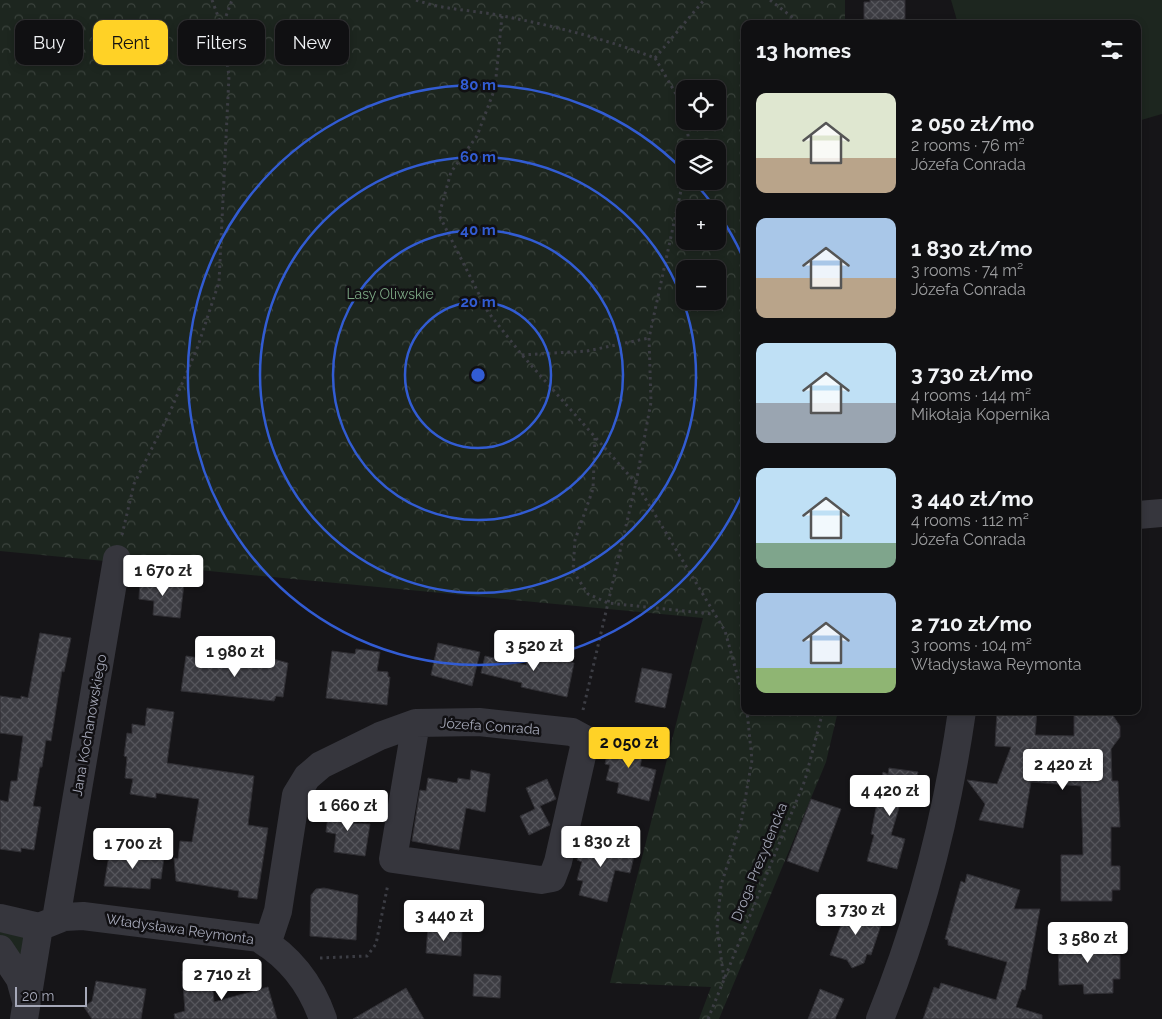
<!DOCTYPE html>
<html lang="en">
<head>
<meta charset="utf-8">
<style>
	:root { --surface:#101012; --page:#1e1e20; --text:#f1f3f6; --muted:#9c9d9f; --line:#303032; --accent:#ffd226 }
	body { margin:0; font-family:Raleway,sans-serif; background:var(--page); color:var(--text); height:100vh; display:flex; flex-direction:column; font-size:19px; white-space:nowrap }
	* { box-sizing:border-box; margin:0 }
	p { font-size:16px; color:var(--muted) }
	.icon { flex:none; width:28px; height:28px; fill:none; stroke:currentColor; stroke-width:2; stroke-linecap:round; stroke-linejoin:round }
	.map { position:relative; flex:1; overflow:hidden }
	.sheet { position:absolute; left:741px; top:20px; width:400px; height:695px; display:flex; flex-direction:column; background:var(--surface); border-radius:10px; box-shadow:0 2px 8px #0003,0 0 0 1px var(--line) }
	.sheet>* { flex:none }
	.hud { position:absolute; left:15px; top:20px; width:475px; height:45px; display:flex; gap:10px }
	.tools { position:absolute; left:676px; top:80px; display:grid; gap:10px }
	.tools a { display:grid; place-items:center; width:50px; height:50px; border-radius:10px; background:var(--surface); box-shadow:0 2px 8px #0003,0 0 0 1px var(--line); font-size:25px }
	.scale { position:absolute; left:15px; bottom:12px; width:72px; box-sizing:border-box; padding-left:5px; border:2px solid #a6a9b9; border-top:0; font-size:14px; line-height:18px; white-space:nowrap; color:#a6a9b9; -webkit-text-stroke:4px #111013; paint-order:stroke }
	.price { position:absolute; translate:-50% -42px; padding:0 11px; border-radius:5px; background:#fff; color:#222; font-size:16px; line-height:32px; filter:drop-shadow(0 1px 2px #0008) }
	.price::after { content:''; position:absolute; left:50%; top:30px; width:15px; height:11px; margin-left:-8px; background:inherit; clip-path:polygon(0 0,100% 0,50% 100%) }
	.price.on { background:var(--accent); color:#111 }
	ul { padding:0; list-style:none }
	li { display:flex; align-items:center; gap:15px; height:125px; padding:0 15px }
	li span { display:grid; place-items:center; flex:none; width:140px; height:100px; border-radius:10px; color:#555 }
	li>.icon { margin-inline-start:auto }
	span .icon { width:60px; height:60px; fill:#fffc; stroke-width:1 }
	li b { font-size:21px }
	h2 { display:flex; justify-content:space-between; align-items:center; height:60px; padding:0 15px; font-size:21px }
	.tag { padding:0 18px; border-radius:10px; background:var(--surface); box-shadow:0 2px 8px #0003,0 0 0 1px var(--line); font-size:18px; line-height:45px }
	.tag.on { background:var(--accent); color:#111 }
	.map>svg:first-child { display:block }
	.green { fill:#1d261f }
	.forest { fill:url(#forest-crowns); fill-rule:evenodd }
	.building { fill:url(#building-cross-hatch); stroke:#302f34 }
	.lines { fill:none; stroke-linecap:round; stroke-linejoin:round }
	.path { stroke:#3c3d44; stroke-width:3; stroke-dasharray:2.5 4; stroke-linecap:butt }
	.minor { stroke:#36363d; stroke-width:28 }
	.ring { fill:none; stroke:#325cd3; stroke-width:2.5 }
	.labels { text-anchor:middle; stroke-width:5; stroke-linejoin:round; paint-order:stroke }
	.park-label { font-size:14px; fill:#7ba683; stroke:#111013 }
	.street-label { font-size:14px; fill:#a6a9b9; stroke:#111013 }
	.centre { fill:#325cd3; stroke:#111013; stroke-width:2.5 }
	.ring-label { font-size:15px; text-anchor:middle; font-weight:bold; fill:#325cd3; stroke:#111013; stroke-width:5; stroke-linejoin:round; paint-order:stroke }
</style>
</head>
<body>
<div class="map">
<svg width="1162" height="1019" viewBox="0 0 1162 1019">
	<defs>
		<pattern id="forest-crowns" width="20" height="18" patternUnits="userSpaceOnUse" patternTransform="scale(1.25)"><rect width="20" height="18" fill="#1d261f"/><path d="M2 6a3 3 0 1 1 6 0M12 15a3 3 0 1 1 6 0" fill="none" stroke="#3b433d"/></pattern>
		<pattern id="building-cross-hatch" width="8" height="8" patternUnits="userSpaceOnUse" patternTransform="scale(1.25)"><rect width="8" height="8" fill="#3d3d43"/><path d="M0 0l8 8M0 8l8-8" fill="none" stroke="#56565c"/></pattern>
	</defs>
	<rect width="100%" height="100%" fill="#161518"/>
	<path class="green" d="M951,0h211v114l-24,7v-97h-180z
		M0,932l25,4 -3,27 -22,-28z"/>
	<path class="forest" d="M0,0h845v24h-100v687h93l-12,51 -107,257h-20l12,-32 -101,-4 93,-365 -703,-67zM685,89h33v32h-33zM685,149h33v32h-33zM685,209h33v32h-33zM685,269h33v32h-33z"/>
	<path class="building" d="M870,0h35v24h-41v-22h6z
		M140,580l44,4 -4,34 -27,-3 1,-14 -15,-2z
		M40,633l31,5 -7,34 -2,-1 -11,70 -5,-1 -4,27h-2l-7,39 8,1 -7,43 -13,-2v4l-21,-3v-49l8,2 3,-21h6l6,-45 -23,-3v-37l21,3v-3l7,2z
		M438,643l42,9 -8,34 -41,-11z
		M529,648l19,4 -1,5 27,6 -7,34 -46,-10 1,-4 -41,-10 4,-17 41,9z
		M356,649l24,3 -3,19 11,1v5h2l-3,28 -61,-7 6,-47 23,3z
		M186,656l67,10 13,-9 22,6 -5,34 -7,-1 -2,5 -93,-10z
		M642,668l30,6 -7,34 -30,-6z
		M147,708l27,4 -7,51 87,13 -6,49 20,3 -11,71 -19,-2 1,-6 -63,-10 -2,-23 4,1 2,-18 12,1 7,-43 -43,-6v5l-26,-4 3,-15 -8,-1 2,-21 -3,-1 3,-23 5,1v-10l13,2z
		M997,711h40l-2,24 39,1v-25h36l10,15v11l-9,12 1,32h6l2,46h-9v39h9v24h-8v11h-51v-46h22l-2,-69 -50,-4 -8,46 -44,-8 6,-16 -18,-24 30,4 14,-37 -16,-1z
		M612,733l22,6 -3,12 12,3 -3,12 16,4 -7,31 -32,-8 2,-10 -13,-3 4,-15 -5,-1z
		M889,768l29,4 -5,24 -10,-2 -12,41 14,4 -8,30 -30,-8 7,-26 -3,-1 12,-62 5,2z
		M471,770l19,4 -5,38 -19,-4 -7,42 -47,-9 8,-51 6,1 2,-13 29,5 1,-5 12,2z
		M547,779l9,20 -16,7 10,19 -21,10 -9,-19 15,-7 -9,-21z
		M811,799l30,10 -23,63 -31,-11z
		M329,808l25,3 -1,12 17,1 -5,32 -31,-4 2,-18 -10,-2z
		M582,839l53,13 -5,21 -15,-3 -8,32 -28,-7 4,-14 -6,-1 5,-18 -5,-2z
		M110,849l54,8 -3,22 -10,-1 -1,11 -46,-3z
		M967,874l53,16 -6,19h26l-15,81 -3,-1 -6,18 26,8v4h-119l11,-32 5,2 2,-6 55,17 11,-38 -59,-17v-5l-3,-1 16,-58 4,2z
		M324,888l34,7 -2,45 -46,-4 1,-41 5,-6z
		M849,903l23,8 -4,10 13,4 -10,30 -4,-1 -3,9 -12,5 -5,-8 -17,-5z
		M428,927l34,3 -1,26 -35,-3z
		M1111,938l1,17h8v24h-7v14l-29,1 -1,-10 -24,1 -1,-46z
		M211,968l3,34 54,-15 9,32h-102l-1,-5 11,-3 -3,-40z
		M474,974l27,2 -1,22 -27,-2z
		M96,981l50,8 -5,30h-49l-8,-12 8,-6z
		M406,988l18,31h-71z
		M820,989l24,10 -9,20h-27z"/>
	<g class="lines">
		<path class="path" d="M212,0l10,27
			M416,0c27,10 58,10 87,16 51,10 103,23 152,42
			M770,0l31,24
			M502,16l-7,72 -18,48 -26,36 -12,43 49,97 34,43 114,128 89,148 20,72
			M655,58l49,-58
			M655,58l28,48 2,11
			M686,121l4,28
			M522,355l65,-4 62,-13
			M595,438l-2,51 -18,51 -2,31 15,23 20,9 105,11
			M122,535l12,-51 36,-72 28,-66 21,-64 10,-206 -7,-49 10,-27
			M583,710l53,-227 15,-81 -2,-64 36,-166
			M320,958l47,-2 9,-12 12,-60
			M724,979l-7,-51 4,-43 20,-62 11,-63 -5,-49
			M708,1019l97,-239 18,-69"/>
		<path class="minor" d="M1138,515l24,-2
			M0,918l39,9 25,-10 19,-1 175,22c31,18 53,46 65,81
			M56,919l61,-360
			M267,944l11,-33 18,-116 11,-18 14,-12 59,-29 36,-13 63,-1 93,10 11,6 1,9 -26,115 -6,16 -11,2 -148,-21 23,-136
			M0,949l20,30 6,22
			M24,1019l15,-92
			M880,1019c40,-98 67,-203 82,-308"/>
	</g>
	<g class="ring">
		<circle cx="478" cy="375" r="73"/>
		<circle cx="478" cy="375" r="145"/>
		<circle cx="478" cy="375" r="218"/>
		<path d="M745 488A290 290 0 1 1 685 172M695 183A290 290 0 0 1 716 209M718 213A290 290 0 0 1 745 262"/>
	</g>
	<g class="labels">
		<g class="park-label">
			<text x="390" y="299">Lasy Oliwskie</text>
		</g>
		<g class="street-label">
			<text transform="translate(89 725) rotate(-80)" y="5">Jana Kochanowskiego</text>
			<text transform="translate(490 726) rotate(4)" y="5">Józefa Conrada</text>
			<text transform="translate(759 862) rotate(-68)" y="5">Droga Prezydencka</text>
			<text transform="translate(180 929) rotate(8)" y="5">Władysława Reymonta</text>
		</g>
	</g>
	<circle cx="478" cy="375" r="8" class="centre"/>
	<g class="ring-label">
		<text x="478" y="90">80 m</text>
		<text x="478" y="162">60 m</text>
		<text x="478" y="235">40 m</text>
		<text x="478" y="307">20 m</text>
	</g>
</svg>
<div class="tools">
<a><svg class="icon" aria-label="locate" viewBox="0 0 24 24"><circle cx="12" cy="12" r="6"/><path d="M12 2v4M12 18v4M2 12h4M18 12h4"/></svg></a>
<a><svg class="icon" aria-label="layers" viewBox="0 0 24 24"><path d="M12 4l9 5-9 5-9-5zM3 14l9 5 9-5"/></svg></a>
<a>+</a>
<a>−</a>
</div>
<div class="scale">20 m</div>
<b class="price" style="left:163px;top:597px">1 670 zł</b>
<b class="price" style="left:534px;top:672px">3 520 zł</b>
<b class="price" style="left:235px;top:678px">1 980 zł</b>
<b class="price on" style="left:629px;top:769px">2 050 zł</b>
<b class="price" style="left:1063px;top:791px">2 420 zł</b>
<b class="price" style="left:890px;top:817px">4 420 zł</b>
<b class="price" style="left:348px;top:832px">1 660 zł</b>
<b class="price" style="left:601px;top:868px">1 830 zł</b>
<b class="price" style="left:133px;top:870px">1 700 zł</b>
<b class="price" style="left:856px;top:936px">3 730 zł</b>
<b class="price" style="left:444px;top:942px">3 440 zł</b>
<b class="price" style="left:1088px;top:964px">3 580 zł</b>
<b class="price" style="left:222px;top:1001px">2 710 zł</b>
<div class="hud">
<a class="tag">Buy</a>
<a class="tag on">Rent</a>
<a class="tag">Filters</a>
<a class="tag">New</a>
</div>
<section class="sheet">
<h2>13 homes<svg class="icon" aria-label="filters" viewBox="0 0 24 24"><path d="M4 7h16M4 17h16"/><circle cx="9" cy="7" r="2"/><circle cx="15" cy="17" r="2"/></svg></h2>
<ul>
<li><span style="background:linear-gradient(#dfe7d0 65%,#b9a48a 0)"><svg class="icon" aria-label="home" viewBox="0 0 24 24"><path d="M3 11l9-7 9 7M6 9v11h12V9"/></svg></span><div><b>2 050 zł/mo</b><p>2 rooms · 76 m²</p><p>Józefa Conrada</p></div></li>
<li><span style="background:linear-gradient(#a9c7e8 60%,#b9a48a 0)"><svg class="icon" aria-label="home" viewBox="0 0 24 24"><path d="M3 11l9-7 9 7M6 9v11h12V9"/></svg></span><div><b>1 830 zł/mo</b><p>3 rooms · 74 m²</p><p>Józefa Conrada</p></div></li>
<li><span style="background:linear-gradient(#bfe0f5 60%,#9aa5b1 0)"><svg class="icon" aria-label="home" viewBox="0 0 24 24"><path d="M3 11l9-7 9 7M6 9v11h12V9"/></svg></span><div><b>3 730 zł/mo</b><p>4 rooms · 144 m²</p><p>Mikołaja Kopernika</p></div></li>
<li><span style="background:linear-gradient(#bfe0f5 75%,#7fa58c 0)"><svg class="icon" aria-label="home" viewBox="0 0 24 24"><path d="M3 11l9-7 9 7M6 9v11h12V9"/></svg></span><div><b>3 440 zł/mo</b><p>4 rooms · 112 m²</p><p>Józefa Conrada</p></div></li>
<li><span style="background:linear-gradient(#a9c7e8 75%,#8fb573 0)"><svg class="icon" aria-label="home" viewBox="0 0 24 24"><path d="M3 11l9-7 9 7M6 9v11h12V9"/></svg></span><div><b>2 710 zł/mo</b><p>3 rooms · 104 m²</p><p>Władysława Reymonta</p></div></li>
</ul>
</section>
</div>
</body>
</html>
